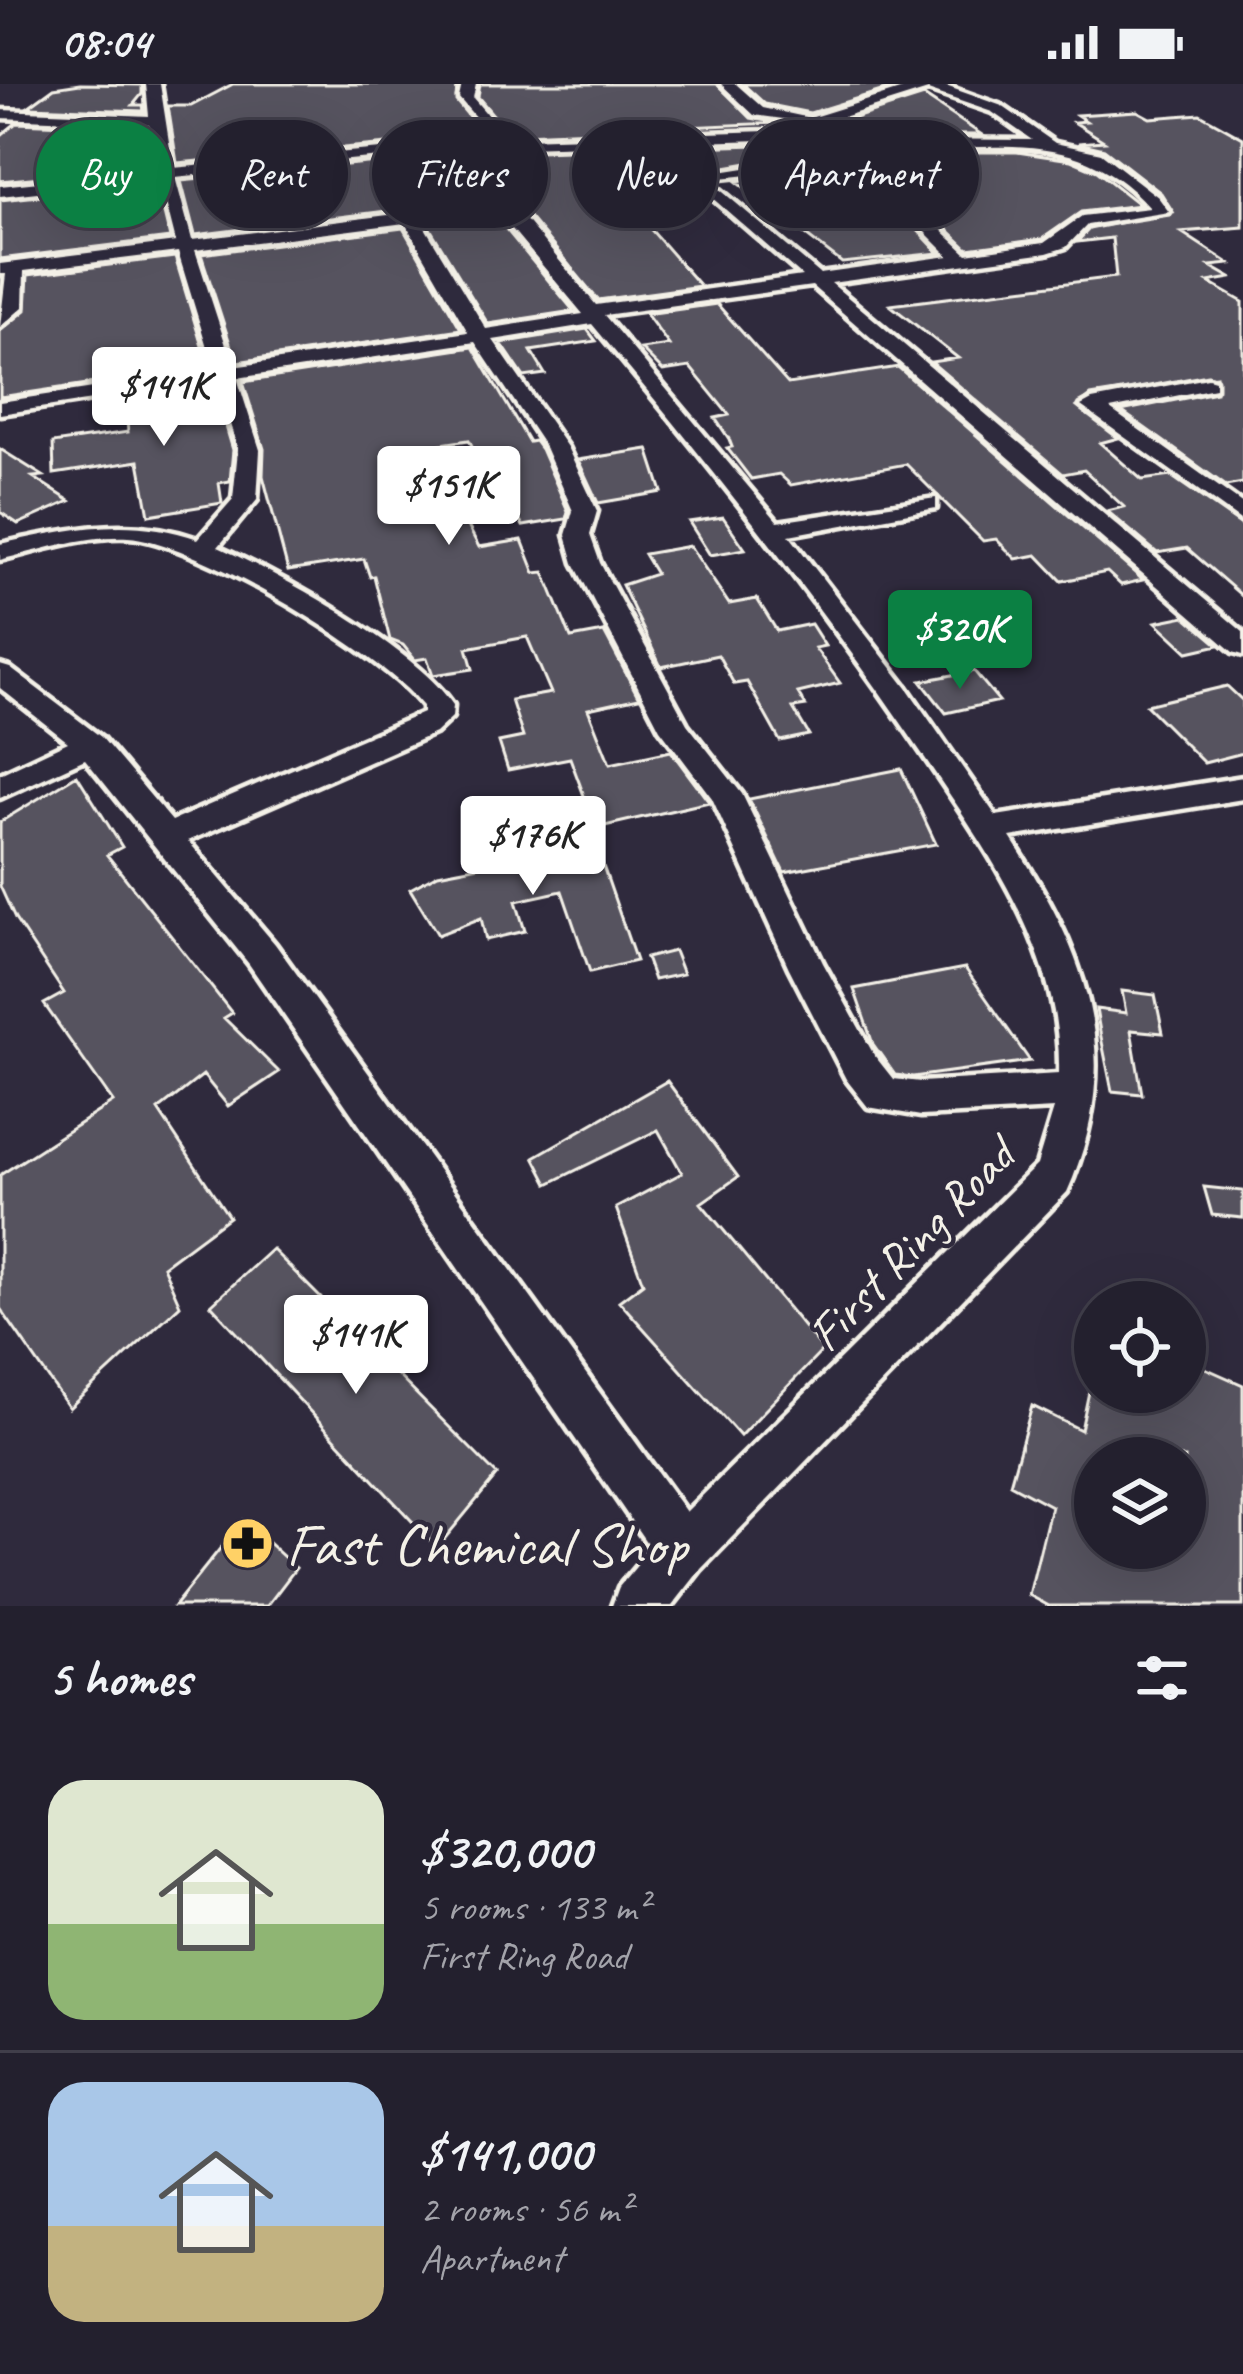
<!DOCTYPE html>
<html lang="en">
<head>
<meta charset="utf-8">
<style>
	:root { --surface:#23202e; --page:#2f2d3a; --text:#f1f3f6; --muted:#a3a3aa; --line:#403e4a; --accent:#0b8043 }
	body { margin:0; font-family:Caveat,sans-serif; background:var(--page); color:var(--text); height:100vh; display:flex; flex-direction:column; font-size:45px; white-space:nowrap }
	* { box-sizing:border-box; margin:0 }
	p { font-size:39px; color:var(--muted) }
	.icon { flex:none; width:66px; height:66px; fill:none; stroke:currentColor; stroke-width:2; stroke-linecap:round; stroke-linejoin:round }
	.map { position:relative; height:1522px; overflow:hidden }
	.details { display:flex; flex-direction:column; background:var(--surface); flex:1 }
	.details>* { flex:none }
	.hud { position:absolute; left:36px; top:36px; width:1173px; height:108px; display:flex; gap:24px }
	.tools { position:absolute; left:1074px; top:1197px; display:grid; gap:24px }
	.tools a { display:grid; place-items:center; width:132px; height:132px; border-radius:50%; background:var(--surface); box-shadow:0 12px 48px #0002,0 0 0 3px var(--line); font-size:60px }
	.price { position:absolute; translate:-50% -102px; padding:0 27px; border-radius:12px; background:#fff; color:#222; font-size:39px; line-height:78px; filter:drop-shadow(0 3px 6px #0008) }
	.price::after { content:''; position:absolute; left:50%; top:72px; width:36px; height:27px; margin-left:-18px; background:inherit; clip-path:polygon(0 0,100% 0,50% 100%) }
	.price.active { background:var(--accent); color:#fff }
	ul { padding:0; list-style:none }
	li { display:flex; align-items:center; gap:36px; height:300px; padding:0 48px }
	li+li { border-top:3px solid var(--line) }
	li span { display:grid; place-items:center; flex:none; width:336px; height:240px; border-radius:36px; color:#555 }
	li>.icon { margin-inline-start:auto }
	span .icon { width:144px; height:144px; fill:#fffc; stroke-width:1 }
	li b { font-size:51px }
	h2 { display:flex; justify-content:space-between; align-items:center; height:144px; padding:0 48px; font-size:51px }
	.pill { padding:0 42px; border-radius:54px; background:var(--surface); box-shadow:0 12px 48px #0002,0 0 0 3px var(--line); font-size:42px; line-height:108px }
	.pill.active { background:var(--accent); color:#fff }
	.status { display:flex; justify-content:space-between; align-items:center; height:84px; padding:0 60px; background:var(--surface); direction:ltr }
	.status svg { height:33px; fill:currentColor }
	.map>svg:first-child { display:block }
	.building { fill:#56525f; stroke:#f4f1e8; stroke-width:3; fill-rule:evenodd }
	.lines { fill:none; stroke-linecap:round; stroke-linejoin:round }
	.minor-casing { stroke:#f4f1e8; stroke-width:9 }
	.minor { fill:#2f2a3d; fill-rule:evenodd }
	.labels { text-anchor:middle; stroke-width:9; stroke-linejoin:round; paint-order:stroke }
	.street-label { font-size:51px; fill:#f4f1e8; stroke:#2f2a3d }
	.near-poi-label { font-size:60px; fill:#f4f1e8; stroke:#2f2a3d; text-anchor:start }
</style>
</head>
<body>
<div class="status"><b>08:04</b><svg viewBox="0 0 49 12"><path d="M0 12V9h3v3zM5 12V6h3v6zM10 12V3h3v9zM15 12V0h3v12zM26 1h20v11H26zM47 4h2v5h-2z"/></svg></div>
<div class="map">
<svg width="1243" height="1522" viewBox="0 0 1243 1522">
	<rect width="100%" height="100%" fill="#2f2a3d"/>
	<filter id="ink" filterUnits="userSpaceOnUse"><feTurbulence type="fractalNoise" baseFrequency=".00833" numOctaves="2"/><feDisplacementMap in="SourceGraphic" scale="24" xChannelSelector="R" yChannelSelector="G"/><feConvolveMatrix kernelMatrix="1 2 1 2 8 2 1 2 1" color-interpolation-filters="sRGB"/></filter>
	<g filter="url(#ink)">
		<path class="building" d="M80,0l62,1v9l-9,11h10l1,6 -116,-4 26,-19z
			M233,0h224l-1,17 22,26 -2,9 -299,27 -9,-57h23z
			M480,0h237l34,34 27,5 -278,12v-12l-22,-26z
			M743,0h161l-94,29 -45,-9z
			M924,12l58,39 -178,-1z
			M1137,27l13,7 50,-4 43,24v89l-62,5 49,32 -20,2 21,12 -23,4 35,20v181l-17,3 -105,-75 95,-19v-16l-125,20 -14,11 41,31 -18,5 42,37 29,-4 72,50v71l-56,-49 -30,5 -50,-42 17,-4 -40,-37 -21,4 -132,-112 27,-4 -68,-53 226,-28 -4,-39 -35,4 12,-13 84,-17 -12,-19 -57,-44 -26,-6 26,-2 -30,-19 12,-1 -9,-6z
			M16,39l129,5 8,38 -153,15v-45z
			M758,61l1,16 -40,7 -26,-21z
			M630,64l31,31 -49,6 88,101 -102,14 -122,-147z
			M782,67h123l31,41 -39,16 42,45 -97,10 -106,-82 44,-6z
			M932,68h85l54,8 26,11 43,34 -59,7 -39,27 -74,10 -39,-37 37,-15z
			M450,71l32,44 -287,36 -14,-54z
			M157,100l13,54 -170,21v-59z
			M495,132l78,94v1l-85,13 -60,-99z
			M403,144l58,101 -225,33 -35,-108z
			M175,173l33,109 -208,31v-66l26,-21 2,-35z
			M717,220l71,80 110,-17 245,213 -22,5 -14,-13 -45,9 -25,-26 -21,4 -20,-20 -13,2 -77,-77 -115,21 -12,-11 -28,5 -24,-31 5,-1 -3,-8 -14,-21 14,-3 -39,-48 -27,4 -22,-22 28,-4 -23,-31z
			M587,245l9,12 -65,10 14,23 -21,3 -23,-34z
			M473,263l56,95 6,-1 6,8 27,62 -2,8 -43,7 -29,-56 -9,1 -16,-31 -47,7 19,44 8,-1 30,57 43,-7 13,33 9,-1 27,66 33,-6 35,66 -51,11 22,55 61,-13 38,51 -113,26 -26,-70 -62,12 -9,-28 24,-5 -12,-37 40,-7 -24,-56 -60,11 6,21 -40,6 -6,-17 -12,2 -12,-15 -13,-5 -16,-64 -4,1 -6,-18 -76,12 -25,-95 1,-27 -21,-67z
			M214,302l19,64 -3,31 -11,2 3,20 -73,12 -10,-54 -85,13 -1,-31 75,-11 -3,-32z
			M0,365l43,27 -10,1 37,24 -52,23 -18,-12z
			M648,365l14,43 -64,11 -20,-43z
			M723,433l22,32 -35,6 -21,-33z
			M690,462l39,58 28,-5 20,32 34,-7 14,22 -10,2 25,35 -42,10 8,13 -13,2 16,27 -29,6 -33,-59 -13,2 -16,-29 -57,12 -39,-82 34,-11 -12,-20z
			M1185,532l34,29 -31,7 -32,-30z
			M974,587l25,30 -53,12 -25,-32z
			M1227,602l16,15v52l-39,10 -58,-58z
			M901,685l35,75 -152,28 -35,-73z
			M77,691l45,72 -15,8 125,158 -8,5 55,54 -51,34 -25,-31 -45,35 71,107 -66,49 17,39 -111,103 -69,-100v-133l113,-73 -69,-98 20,-11 -49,-74 -15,-33v-64z
			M594,756l42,121 -46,11 -28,-81 -46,10 9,30 -39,9 -5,-22 -43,17 -28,-46 28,-15 77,-15 -3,-9 33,-7 2,6z
			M674,867l9,23 -29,6 -8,-22z
			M965,884l65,93 -117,16 -18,-2 -22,-31 -19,-55z
			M1122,907l33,4 8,38 -32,-3 11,64 -30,-3 -12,-59 -4,-23 30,4z
			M667,997l71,96 -37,26 122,147 -83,86 -121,-135 24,-18 -27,-75 66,-35 -24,-43 -110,54 -14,-27z
			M1204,1103l39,4v27l-31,-3z
			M272,1165l225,226 -60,73 -226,-243z
			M1185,1275l58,26v221h-194l-20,-11 22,-89 -41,-22 22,-78 49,24 10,-48 4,10h90zM1095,1374h90v90h-90z
			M243,1436l53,48 -29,38h-93z"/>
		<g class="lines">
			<defs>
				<path id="minor" d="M146,0h14l13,84 307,-28 3,-14 -24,-28 3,-14h14l-3,14 24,28 -2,14 273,-9 30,-10 -44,-6 -33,-31h15l27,24 47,10 109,-34h21l62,22 53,37 46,10 57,44 11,15 -82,13 -21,22 -19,6 -216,30 412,349v23l-10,-3 -421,-366 -208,29 174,207 158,-24v10l-147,27 118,153 89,128 247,-39v22l-233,38c73,111 114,212 63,341l-6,14 -366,377 -29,37h-60l7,-19 32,-38 -402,-585 -164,-205 -85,39v-24l68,-32 -68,-54v-23l10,3 91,69 71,84 251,-108v-7c-40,-53 -228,-165 -295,-169 -42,-2 -87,13 -128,23v-16c70,-15 128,-29 198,-5l35,-40 5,-49 -21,-69 -217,33v-12l214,-32 -36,-118 -154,19 -1,36 -23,20 6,-53h-6v-10l176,-22 -16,-63 -160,17v-10l158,-16 -9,-46 -149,-6v-8l149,6zM928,6l64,22 40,28 -256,-2zM762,56l2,25 -44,7v6l57,-6v-26l130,1 37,47 -43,14 48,48 -129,18 -155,-131zM649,59l153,133 -206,29 -129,-156zM922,64c92,0 161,-15 228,60l-68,8 -38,27 -77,11 -47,-44 42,-14zM452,66l38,52 -298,38 -17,-63zM497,127l86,103 -97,15 -65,-108zM405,139l63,109 -235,35 -38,-117zM592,240c116,138 228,279 329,428 42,62 88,126 115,197 16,41 24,81 23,125l-138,8 -28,-3 -19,-24 -51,-92 -81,-169 -55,-70 -87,-161 -10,-28 7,-24 -30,-64 -74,-107zM475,258l70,105 28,64 -7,24 8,28 86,166 52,69 77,170 57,111 22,28 53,9 133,-7 -17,56 -351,347 -411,-568 -87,-103 247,-108 17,-16 1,-12c-38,-57 -171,-129 -235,-158l39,-47 3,-50 -23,-72z
					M1208,294l7,2v8l-105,21 133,95v18l-162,-116 11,-6z"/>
			</defs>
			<use href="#minor" class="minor-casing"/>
			<use href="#minor" class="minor"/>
		</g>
	</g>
	<defs>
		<symbol id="pharmacy-disc" viewBox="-11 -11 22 22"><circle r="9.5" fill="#ffd166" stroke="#2f2a3d"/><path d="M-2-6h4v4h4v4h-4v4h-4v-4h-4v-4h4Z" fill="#111"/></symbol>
	</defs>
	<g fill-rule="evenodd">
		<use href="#pharmacy-disc" x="218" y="1430" width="59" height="59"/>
	</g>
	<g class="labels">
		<g class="street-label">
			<text transform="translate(910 1160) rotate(-46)" y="18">First Ring Road</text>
		</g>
		<g class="near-poi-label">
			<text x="286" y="1481">Fast Chemical Shop</text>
		</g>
	</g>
</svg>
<div class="tools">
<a><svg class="icon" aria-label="locate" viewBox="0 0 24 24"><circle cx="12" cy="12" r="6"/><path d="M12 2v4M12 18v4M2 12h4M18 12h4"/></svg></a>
<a><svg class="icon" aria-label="layers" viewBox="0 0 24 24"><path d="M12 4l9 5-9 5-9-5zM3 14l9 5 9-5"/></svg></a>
</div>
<b class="price" style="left:164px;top:365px">$141K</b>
<b class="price" style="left:449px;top:464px">$151K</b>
<b class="price active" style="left:960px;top:608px">$320K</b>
<b class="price" style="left:533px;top:814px">$176K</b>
<b class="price" style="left:356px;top:1313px">$141K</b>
<div class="hud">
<a class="pill active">Buy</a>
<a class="pill">Rent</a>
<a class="pill">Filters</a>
<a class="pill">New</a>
<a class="pill">Apartment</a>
</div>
</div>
<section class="details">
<h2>5 homes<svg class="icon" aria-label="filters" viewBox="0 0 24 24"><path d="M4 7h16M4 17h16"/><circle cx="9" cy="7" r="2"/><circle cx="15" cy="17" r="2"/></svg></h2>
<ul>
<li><span style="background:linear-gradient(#dfe7d0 60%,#8fb573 0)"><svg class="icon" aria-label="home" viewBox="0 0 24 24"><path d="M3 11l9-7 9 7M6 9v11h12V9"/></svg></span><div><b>$320,000</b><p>5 rooms · 133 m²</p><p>First Ring Road</p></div></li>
<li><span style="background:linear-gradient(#a9c7e8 60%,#c2b280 0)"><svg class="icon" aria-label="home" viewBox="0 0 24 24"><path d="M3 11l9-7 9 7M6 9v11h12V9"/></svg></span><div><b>$141,000</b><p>2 rooms · 56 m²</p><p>Apartment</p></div></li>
</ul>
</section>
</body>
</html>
